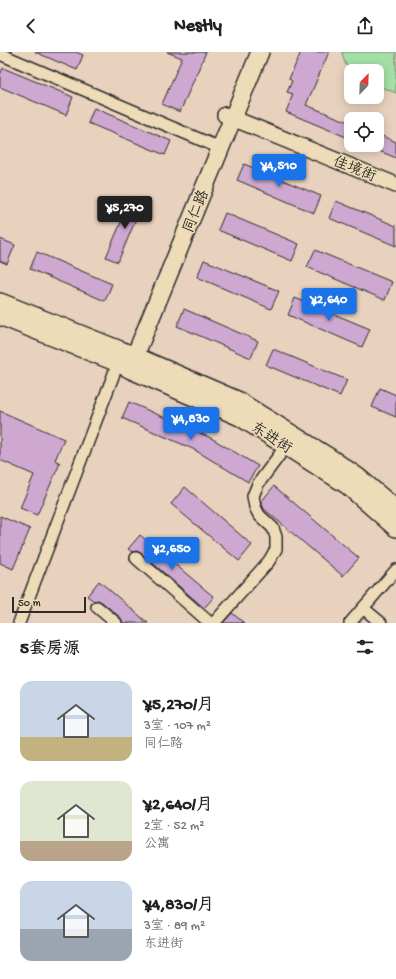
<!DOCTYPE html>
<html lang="zh">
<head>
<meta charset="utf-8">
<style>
	:root { --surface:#fff; --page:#f6f6f6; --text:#202124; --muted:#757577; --accent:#1a73e8 }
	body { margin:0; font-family:"Gochi Hand","LXGW WenKai TC",sans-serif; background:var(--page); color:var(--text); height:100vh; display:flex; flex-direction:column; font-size:15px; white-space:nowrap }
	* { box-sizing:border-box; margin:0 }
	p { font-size:13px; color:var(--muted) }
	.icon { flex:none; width:22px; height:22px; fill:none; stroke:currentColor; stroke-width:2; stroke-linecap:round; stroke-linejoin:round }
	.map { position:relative; height:571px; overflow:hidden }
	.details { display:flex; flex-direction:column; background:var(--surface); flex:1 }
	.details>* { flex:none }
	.needle { width:26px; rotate:23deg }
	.buttons { position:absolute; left:344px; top:12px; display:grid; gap:8px }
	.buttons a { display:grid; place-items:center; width:40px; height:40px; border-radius:8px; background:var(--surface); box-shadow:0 2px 10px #0003; font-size:20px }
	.scale { position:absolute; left:12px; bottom:10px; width:74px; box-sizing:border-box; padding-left:4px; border:2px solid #2b2b2b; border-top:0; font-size:11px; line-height:14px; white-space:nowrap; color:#2b2b2b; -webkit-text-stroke:3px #eedcb9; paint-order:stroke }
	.price { position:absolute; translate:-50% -34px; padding:0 9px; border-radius:4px; background:var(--accent); color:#fff; font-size:13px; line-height:26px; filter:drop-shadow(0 1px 2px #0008) }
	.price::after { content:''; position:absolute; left:50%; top:24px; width:12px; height:9px; margin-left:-6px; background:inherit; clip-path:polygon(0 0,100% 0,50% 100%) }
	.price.selected { background:#222; color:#fff }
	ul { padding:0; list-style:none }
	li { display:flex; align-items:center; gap:12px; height:100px; padding:0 20px }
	li span { display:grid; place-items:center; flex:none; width:112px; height:80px; border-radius:12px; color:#555 }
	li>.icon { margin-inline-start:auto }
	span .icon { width:48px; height:48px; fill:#fffc; stroke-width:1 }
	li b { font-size:17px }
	h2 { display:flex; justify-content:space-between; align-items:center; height:48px; padding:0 20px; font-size:17px }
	header { display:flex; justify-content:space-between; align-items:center; height:52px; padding:0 20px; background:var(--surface); font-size:18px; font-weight:700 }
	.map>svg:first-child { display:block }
	.green { fill:#a4e0a6; stroke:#688668 }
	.building { fill:#cea8d1; stroke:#2b2b2b }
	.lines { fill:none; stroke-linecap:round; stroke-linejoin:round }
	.street-casing { stroke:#2b2b2b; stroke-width:14 }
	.secondary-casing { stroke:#2b2b2b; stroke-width:18 }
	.primary-casing { stroke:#2b2b2b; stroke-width:20 }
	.street { stroke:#eedcb9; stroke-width:11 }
	.secondary { stroke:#eedcb9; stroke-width:15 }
	.primary { stroke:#eedcb9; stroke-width:17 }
	.labels { text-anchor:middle; stroke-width:3; stroke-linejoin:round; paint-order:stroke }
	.street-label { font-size:15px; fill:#2b2b2b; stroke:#eedcb9 }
</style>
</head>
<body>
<header><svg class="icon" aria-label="back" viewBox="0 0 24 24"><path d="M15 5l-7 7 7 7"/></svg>Nestly<svg class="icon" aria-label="share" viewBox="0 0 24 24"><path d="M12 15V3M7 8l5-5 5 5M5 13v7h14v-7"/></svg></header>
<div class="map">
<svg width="396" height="571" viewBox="0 0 396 571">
	<rect width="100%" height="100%" fill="#e8d2be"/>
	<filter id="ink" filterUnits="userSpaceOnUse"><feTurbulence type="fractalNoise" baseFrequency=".025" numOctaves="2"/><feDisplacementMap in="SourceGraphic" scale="8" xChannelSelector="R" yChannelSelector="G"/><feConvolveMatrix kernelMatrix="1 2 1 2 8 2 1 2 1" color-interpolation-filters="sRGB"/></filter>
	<g filter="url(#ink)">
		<path class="green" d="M342,0h54v41l-19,-8v-14h-26v1c-5,-6 -8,-12 -9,-20z"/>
		<path class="building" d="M35,0h41l7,3 -6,15z
			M167,0h39l-26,60 -18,-8 20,-46z
			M301,0h28l-23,53 45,18v16l-65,-27 7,-18 -6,-2 5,-11 -3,-2z
			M3,16l70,29 -7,18 -66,-28v-12z
			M94,56l77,33 -6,14 -77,-32z
			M377,82l19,8v16l-19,-8z
			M244,112l77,32 -7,17 -77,-33z
			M132,145l11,5 -25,60 -12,-5z
			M336,149l60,25v20l-67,-28z
			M225,161l74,31 -7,17 -74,-31z
			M0,187l15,6 -8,19 -7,-3z
			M315,198l77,32 -7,18 -78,-33z
			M37,200l75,32 -7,17 -75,-32z
			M204,208l75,31 -8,18 -74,-32z
			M295,246l75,31 -8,18 -74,-32z
			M184,257l74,32 -7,17 -74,-32z
			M273,297l74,31 -7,16 -74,-31z
			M380,336l16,7v22l-24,-10z
			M129,350l82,36 47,28 -10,16 -55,-33 -71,-31z
			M0,359l64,28 -9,21 5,3 -23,52 -17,-7 14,-33 -34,-15z
			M274,434l85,72 -16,18 -79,-67 -3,-7z
			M185,435l67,58 -13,16 -68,-57z
			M0,464l30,13 -17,40 -13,-6z
			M140,483l74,62 -10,11 -63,-55 -4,-2 -5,1 -4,-3z
			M99,529l49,42h-25l-2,-5 -19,-16 -4,-2 -4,1 -7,-5z
			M232,561l12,10h-21z"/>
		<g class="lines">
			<defs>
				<path id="street" d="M0,2l213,91
					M136,506l74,65
					M97,555l19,16
					M363,556l18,15
					M19,571l99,-260
					M214,571l55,-62 7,-12v-12l-3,-9 -14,-13 -4,-8 -2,-11 5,-12 28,-38
					M350,571l46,-53"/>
				<path id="secondary" d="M225,63l171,70"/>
				<path id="primary" d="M0,250l135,54 102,44 92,57 29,20 38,32
					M0,264l118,47 13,7 109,47 107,68 49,43
					M131,316l4,-12 125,-304"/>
			</defs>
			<use href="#street" class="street-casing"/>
			<use href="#secondary" class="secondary-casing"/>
			<use href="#primary" class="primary-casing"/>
			<use href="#street" class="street"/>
			<use href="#secondary" class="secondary"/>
			<use href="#primary" class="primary"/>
		</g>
	</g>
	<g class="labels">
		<g class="street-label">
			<text transform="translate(355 116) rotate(22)" y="5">佳境街</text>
			<text transform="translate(195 159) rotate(-68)" y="5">同仁路</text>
			<text transform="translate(272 385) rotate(32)" y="5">东进街</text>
		</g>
	</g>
</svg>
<div class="buttons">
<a><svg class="needle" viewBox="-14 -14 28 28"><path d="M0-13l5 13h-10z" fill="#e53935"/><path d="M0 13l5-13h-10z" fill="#757577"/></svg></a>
<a><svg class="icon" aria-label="locate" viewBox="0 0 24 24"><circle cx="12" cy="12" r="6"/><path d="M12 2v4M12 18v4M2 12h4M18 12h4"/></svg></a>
</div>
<div class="scale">50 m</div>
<b class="price" style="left:279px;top:136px">¥4,510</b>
<b class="price selected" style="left:125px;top:178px">¥5,270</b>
<b class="price" style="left:329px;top:270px">¥2,640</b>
<b class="price" style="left:191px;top:389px">¥4,830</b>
<b class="price" style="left:172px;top:519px">¥2,650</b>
</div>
<section class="details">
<h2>5套房源<svg class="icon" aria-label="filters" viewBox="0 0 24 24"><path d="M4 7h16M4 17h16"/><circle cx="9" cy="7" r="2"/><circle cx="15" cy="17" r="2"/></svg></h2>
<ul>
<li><span style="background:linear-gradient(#c9d6e8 70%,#c2b280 0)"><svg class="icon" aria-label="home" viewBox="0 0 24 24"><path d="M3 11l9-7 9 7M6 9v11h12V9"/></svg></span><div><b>¥5,270/月</b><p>3室 · 107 m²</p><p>同仁路</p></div></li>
<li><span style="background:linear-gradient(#dfe7d0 75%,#b9a48a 0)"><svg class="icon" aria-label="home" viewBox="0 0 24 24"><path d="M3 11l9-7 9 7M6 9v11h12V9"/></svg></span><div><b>¥2,640/月</b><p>2室 · 52 m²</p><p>公寓</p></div></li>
<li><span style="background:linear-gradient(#c9d6e8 60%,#9aa5b1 0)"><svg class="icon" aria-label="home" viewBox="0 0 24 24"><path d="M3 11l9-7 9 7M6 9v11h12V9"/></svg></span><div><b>¥4,830/月</b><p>3室 · 89 m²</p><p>东进街</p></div></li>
</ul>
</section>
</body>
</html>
